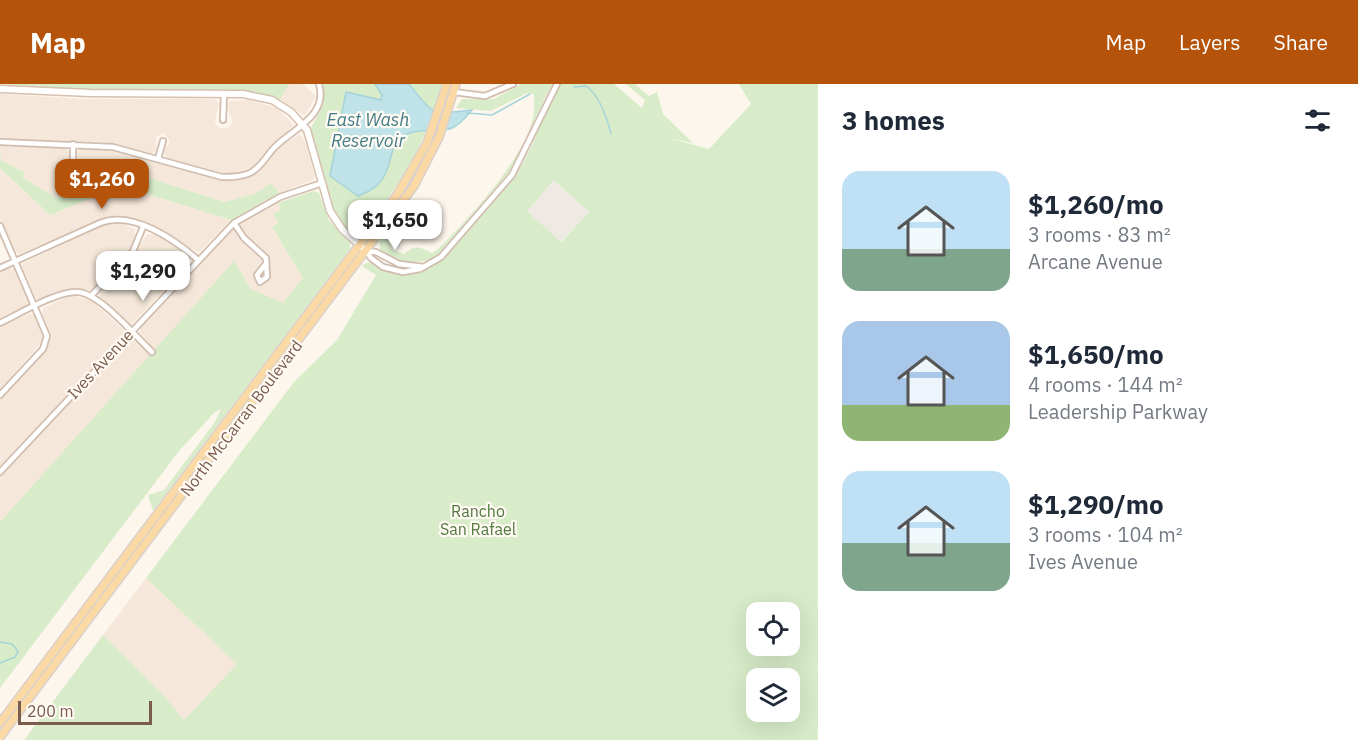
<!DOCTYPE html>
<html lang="en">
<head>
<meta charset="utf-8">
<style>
	:root { --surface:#fff; --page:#f2f2f3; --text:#1f2937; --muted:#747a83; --accent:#b45309 }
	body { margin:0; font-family:"IBM Plex Sans",sans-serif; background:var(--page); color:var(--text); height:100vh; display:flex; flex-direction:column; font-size:22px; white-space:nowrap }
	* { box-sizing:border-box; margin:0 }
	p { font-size:20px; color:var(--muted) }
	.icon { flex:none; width:33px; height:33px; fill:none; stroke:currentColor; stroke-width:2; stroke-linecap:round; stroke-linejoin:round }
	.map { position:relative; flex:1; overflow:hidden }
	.side { display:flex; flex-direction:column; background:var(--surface); width:540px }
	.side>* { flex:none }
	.tools { position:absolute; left:746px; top:518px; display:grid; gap:12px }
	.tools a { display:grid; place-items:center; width:54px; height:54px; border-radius:12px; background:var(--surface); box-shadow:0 6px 24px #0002; font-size:30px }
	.scale { position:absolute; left:18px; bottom:15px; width:134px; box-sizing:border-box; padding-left:6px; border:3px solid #7a5c4d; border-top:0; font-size:16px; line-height:21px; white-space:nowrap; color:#7a5c4d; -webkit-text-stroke:4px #fffaf3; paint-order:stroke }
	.price { position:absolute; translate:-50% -51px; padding:0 14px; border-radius:12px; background:#fff; color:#222; font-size:20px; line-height:39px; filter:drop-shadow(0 2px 3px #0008) }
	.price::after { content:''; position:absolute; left:50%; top:36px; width:18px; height:14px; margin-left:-9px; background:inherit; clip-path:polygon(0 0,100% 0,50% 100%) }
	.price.active { background:var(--accent); color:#fff }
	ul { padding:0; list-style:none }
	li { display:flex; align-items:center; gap:18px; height:150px; padding:0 24px }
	li span { display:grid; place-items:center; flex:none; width:168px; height:120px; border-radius:18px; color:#555 }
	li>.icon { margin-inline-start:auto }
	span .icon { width:72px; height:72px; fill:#fffc; stroke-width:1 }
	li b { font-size:26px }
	h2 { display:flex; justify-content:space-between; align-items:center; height:72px; padding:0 24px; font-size:26px }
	header { display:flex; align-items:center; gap:36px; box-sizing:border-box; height:84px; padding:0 30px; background:var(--accent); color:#fff }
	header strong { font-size:28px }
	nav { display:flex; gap:33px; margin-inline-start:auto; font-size:21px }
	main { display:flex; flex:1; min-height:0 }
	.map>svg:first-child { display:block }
	.residential { fill:#f5e8da }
	.industrial { fill:#efe9e4 }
	.green { fill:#d8ecc9; fill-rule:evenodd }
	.water { fill:#bfe3e8; stroke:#a5d3da; stroke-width:1.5 }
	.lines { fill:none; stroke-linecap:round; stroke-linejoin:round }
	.stream { stroke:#a5d3da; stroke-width:1.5 }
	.street-casing { stroke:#d1beb0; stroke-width:8 }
	.secondary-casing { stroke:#d6c0b0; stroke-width:9 }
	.primary-casing { stroke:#dad1cd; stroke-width:10 }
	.street { stroke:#fff; stroke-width:4.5 }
	.secondary { stroke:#fff; stroke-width:6 }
	.primary { stroke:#fbd9a5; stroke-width:7 }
	.labels { text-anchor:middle; stroke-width:4.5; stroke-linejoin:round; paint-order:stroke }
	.street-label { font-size:16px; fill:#7a5c4d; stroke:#fffaf3 }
	.park-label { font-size:16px; fill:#537a41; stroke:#fffaf3 }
	.water-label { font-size:18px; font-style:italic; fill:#437c86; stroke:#fffaf3 }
</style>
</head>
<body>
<header>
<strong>Map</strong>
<nav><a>Map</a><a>Layers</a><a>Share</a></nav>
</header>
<main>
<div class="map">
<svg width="818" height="656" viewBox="0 0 818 656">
	<rect width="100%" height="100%" fill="#fdf6ec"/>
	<path class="residential" d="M289,0h14l13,12 -11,20 -25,-17z
		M0,10l84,5h131l4,4 -4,19 3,5 6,2 5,-2 4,-5 -5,-12 1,-9 20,-1 28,8 17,17 -41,42 -25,7 -62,-16 -2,-7 6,-10 -7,-8 -7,4 1,13 -6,4 -46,-12 -105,-3z
		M300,50l6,10 9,33 -2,3 -34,13 -8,-9 -14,9 -32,9 -108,-34 -17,2 -11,15 -32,13 -34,-20 1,-6 -23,-12 -1,-15 65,2 5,7 -4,8v6l9,4 6,-4 -4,-14 2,-5h27l128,32 23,-9 25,-27z
		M0,84l50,47 61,-25 20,-1 100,31 -33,33 -35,-23 -50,-14 -94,38 -4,-3 -15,-33z
		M277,118l4,8 -2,13 -7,5 31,50 -20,26 -32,-15 -17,-28 -79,90 -16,-17 2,-9 90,-96z
		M120,139l15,6v13l-43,48h-25l-24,10 -7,-2 -14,-31 1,-4 83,-39z
		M147,150h7l18,8 19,20 -60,63 -31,-27 -1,-4 34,-38z
		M8,184l7,1 14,35 -29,15v-48z
		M71,211l21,6 31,28 1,5 -124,133v-67l47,-52 3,-15 -8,-20 1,-5z
		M29,230l7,1 7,18 -1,9 -42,48v-64z
		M127,256h7l17,16 -151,166v-45z
		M146,494l91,86 -53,57 -23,-29 -58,-57z"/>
	<path class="industrial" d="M554,96l35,32 -29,30 -33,-31z"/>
	<path class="green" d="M0,0h289l-9,16 -34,-10h-153z
		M324,0h118c-12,48 -34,88 -64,128 -6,8 -12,20 -21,24 -35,-19 -33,-73 -47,-106l13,-25z
		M521,0h31l-43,88 -68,80 -12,8 -17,3 -18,-3 -13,-8 -2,-10 15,-19 -3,26 13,5c11,-10 16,-7 28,-1l5,-3c31,-31 109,-111 96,-156l-6,-1 -36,18 -35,-3 6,-9h32z
		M560,0h54l28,24 3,-8 -19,-16h9l14,12 8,-4 6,22 30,29 -24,-5 40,11 42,-45 -12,-20h79v656h-794l79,-105 58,57 23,28 53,-56 -91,-86 148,-196 43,-42 39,-65 -14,-9 2,-2 10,-3c50,30 73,-5 104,-41 16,-18 33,-36 45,-57 14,-26 23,-54 37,-79zM554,96l35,32 -28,30 -34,-31zM756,528h33v33h-33zM756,594h33v33h-33z
		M0,62l1,14 23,12 -1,6 34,20 32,-13 11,-15 17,-2 108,34 32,-9 14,-10 8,10 -48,27 -100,-31 -20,1 -61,25 -50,-47z
		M313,107l6,2 10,27 21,23v6l-197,262 -5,-16 16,-5 51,-68 6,-13 -6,3 -36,39 -179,237v-166l234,-261 17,28 32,14 20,-25 -31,-51 7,-4 -6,-9 8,-4 -3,-7z"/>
	<path class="water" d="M375,0h34c27,34 22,30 63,26 -5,6 -12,15 -20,18 -15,6 -35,-2 -50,9 -19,14 -3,45 -44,59l-28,-20 16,-84 35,8 1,-5z"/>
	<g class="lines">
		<path class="stream" d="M574,3l12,-1c14,10 21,32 25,48
			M467,29l25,2 38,-21
			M0,558l12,2 6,7 -3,6 -15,6"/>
		<defs>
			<path id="street" d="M454,8l31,4 28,-12
				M223,36l1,-26
				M0,58l113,5 109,30c10,0 19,0 28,-4 12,-6 17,-19 26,-27 19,-18 52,-31 43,-62
				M158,75l5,-18
				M73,81v-21
				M234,139l10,15 22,20 1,19 -7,5 -3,-7 8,-10
				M0,142l47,110 -4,13 -43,46
				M366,167l5,7 12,9 20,5 17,-3 21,-12 71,-82 45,-91
				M366,167l10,1 23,12 25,3
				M0,184l100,-45c33,-13 75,17 98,37
				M91,212l42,-45 10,-24
				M0,239c19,-9 57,-32 77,-31 22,0 59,45 75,60
				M0,388l234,-249 46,-26 42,-14"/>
			<path id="secondary" d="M0,5l90,4 153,1 29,6 19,12 16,18 23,81 12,18 24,22"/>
			<path id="primary" d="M0,639l397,-528 30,-52 20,-59
				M0,653l414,-551 25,-49 17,-53"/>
		</defs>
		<use href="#street" class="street-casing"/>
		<use href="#secondary" class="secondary-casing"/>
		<use href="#primary" class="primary-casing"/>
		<use href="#street" class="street"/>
		<use href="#secondary" class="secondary"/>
		<use href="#primary" class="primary"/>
	</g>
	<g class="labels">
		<g class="street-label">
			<text transform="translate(100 280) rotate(-47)" y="6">Ives Avenue</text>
			<text transform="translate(241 334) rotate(-53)" y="6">North McCarran Boulevard</text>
		</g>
		<g class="park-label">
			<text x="478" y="433">Rancho<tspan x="478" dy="18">San Rafael</tspan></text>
		</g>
		<g class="water-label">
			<text x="368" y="42">East Wash<tspan x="368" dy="21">Reservoir</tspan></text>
		</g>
	</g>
</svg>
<div class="tools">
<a><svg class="icon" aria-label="locate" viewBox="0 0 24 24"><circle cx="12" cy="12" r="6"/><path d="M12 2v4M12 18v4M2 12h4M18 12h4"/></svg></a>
<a><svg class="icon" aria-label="layers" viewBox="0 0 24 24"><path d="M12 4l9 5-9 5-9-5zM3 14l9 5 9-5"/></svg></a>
</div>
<div class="scale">200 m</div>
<b class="price active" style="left:102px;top:126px">$1,260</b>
<b class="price" style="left:395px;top:167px">$1,650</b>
<b class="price" style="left:143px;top:218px">$1,290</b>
</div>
<section class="side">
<h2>3 homes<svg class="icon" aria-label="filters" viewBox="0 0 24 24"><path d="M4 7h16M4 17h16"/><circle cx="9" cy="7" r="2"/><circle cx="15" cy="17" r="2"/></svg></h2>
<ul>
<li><span style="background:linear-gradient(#bfe0f5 65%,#7fa58c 0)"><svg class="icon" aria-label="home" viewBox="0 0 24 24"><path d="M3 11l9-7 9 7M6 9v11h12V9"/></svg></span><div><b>$1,260/mo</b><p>3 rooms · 83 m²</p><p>Arcane Avenue</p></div></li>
<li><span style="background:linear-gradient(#a9c7e8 70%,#8fb573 0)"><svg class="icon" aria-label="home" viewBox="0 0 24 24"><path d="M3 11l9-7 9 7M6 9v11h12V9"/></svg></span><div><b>$1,650/mo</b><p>4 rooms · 144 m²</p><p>Leadership Parkway</p></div></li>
<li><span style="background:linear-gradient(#bfe0f5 60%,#7fa58c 0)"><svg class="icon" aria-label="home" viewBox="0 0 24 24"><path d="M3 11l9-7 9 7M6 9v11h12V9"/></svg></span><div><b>$1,290/mo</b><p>3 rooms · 104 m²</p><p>Ives Avenue</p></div></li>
</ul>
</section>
</main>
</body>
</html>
